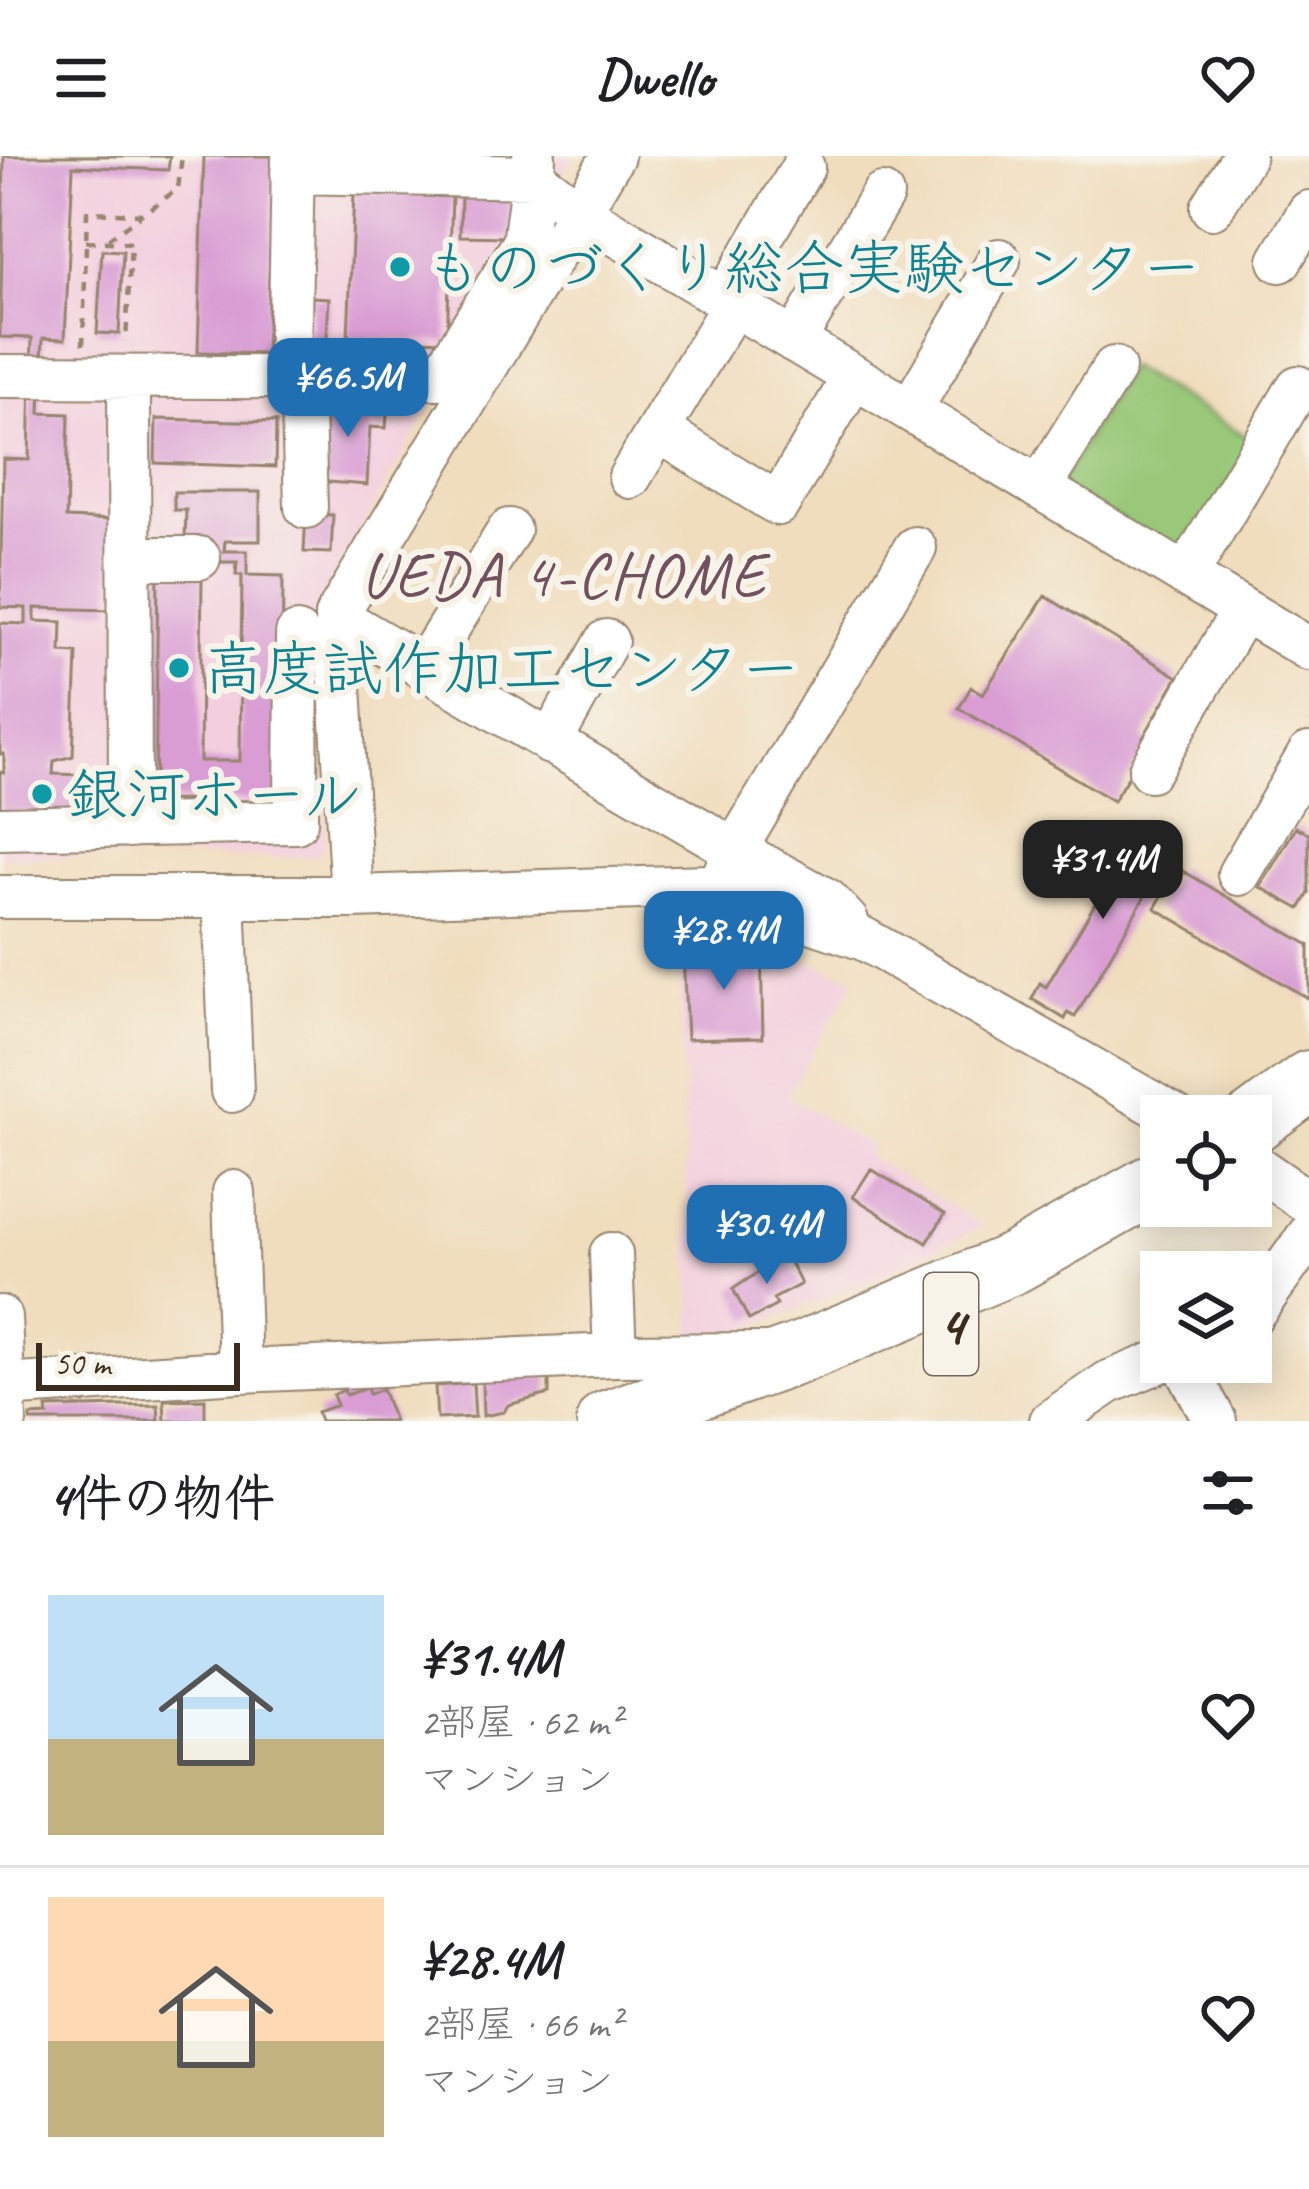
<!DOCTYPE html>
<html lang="ja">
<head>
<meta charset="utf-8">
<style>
	:root { --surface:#fff; --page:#f6f6f6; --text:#202124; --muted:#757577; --line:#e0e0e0; --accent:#1f6fb2 }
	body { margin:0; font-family:Caveat,"Klee One",sans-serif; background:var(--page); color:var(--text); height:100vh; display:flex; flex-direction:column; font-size:45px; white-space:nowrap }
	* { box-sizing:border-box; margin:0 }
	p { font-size:39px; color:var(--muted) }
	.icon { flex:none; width:66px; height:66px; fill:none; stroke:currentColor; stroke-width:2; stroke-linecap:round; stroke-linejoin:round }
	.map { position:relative; height:1265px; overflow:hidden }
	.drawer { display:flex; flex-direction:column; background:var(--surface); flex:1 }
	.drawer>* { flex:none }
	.controls { position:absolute; left:1140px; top:939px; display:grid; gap:24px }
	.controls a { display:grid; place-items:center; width:132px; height:132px; border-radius:0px; background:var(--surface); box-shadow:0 6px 30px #0003; font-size:60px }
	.scale { position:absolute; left:36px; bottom:30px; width:204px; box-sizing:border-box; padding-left:12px; border:6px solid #3b2a1e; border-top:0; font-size:33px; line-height:42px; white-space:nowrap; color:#3b2a1e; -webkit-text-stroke:9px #f7f3e8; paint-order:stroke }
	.price { position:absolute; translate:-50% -102px; padding:0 27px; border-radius:24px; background:var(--accent); color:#fff; font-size:39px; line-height:78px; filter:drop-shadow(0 3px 6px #0008) }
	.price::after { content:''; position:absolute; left:50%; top:72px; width:36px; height:27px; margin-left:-18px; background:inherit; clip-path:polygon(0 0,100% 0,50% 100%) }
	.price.active { background:#222; color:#fff }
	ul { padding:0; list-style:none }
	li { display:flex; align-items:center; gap:36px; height:300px; padding:0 48px }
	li+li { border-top:3px solid var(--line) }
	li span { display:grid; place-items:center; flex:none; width:336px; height:240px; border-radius:0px; color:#555 }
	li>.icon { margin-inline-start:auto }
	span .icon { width:144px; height:144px; fill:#fffc; stroke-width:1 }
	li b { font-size:51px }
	h2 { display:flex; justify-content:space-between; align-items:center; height:144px; padding:0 48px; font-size:51px }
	header { display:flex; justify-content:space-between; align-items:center; height:156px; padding:0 48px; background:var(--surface); font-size:54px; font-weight:700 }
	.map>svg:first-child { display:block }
	.built { fill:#f3cfde }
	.green { fill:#98c878; stroke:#6a794b; stroke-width:3 }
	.building { fill:#d99dd4 }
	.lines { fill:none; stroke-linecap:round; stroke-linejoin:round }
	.minor-casing { stroke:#96846e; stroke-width:46 }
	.highway-casing { stroke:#96846e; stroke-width:64 }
	.path { stroke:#96846e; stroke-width:4.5; stroke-dasharray:9 9; stroke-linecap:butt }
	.minor { stroke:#fff; stroke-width:42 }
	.highway { stroke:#fff; stroke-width:60 }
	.culture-dot { fill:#0f9aa8; stroke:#f7f3e8; stroke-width:4.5 }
	.labels { text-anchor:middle; stroke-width:12; stroke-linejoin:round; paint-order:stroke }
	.shield { fill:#f7f3e8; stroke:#73665b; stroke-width:3 }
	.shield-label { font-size:57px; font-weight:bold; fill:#3b2a1e }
	.culture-label { font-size:60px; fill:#0d838f; stroke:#f7f3e8; text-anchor:start }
	.neighbourhood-label { font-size:63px; letter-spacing:3px; fill:#72525e; stroke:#f7f3e8 }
</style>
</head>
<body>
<header><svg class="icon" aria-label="menu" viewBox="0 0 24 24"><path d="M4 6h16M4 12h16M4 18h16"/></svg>Dwello<svg class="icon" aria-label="heart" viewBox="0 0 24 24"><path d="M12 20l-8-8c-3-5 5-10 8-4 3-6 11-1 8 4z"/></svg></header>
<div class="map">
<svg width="1309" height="1265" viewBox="0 0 1309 1265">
	<rect width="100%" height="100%" fill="#f7f3e8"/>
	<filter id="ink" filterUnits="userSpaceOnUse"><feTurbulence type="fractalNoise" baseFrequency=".00833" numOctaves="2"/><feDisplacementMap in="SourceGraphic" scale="24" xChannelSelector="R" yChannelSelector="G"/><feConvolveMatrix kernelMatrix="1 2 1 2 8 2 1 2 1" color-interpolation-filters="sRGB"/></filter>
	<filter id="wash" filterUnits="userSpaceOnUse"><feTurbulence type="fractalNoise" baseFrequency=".004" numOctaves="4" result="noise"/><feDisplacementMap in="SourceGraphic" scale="48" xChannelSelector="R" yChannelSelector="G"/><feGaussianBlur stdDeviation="2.7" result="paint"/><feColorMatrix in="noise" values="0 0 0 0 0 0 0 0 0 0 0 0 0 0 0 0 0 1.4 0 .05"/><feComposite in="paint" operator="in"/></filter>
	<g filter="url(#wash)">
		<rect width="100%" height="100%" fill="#f0ddbd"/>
		<path class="built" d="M0,0h573l-258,454 11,235 -11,12h-315z
			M678,773l35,2 44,11 99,37 -70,117 86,51 -5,9 117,70 -121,58 -128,50 -43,3z"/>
		<path class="green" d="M1128,211l127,74 -70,117 -126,-73z"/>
		<g id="blocks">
			<path class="building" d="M4,0h166l-2,14 -95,-4 -8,173 -22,-1 -3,75 29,1 -3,104 47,2 -2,90 -76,-2v13l27,1 -1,30 16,1 -4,103 -19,5 -1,13 32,1 -1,40 -84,-3v-40l4,1v-19h-4v-131l26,1v-16l-26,-1 3,-148 26,1 3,-122 -32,-1z
				M204,0h70l-8,198 -68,-2z
				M354,36l98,4 -5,145 -99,-3z
				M461,39l49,2 -1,40 -49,-1z
				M102,94l21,1 -4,83 -22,-1z
				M312,141l17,1 -3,57 -17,-1z
				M350,242l38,2 -2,28 -16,-1 -3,58 -52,-4 5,-64 8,1 1,-14 17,1z
				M156,263l120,3 -1,45 -120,-4z
				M174,336h86v49h-35l-1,10h23v24l36,1 -2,225 -126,-1 3,-227h44l-2,188h40l2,-186h-6l1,-13h-33l-19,-22 1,-30h-12z
				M306,358l27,1 -2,38 -27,-1z
				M1045,440l133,81 -35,61 6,5 -36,58 -154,-93 12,-21 12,7z
				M1111,667l57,33 -93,161 -7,-4 -3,6 -33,-20 8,-16 6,4 74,-126 -23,-14z
				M1296,671l13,7v59l-9,16 -40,-22z
				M1178,712l131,77v54l-154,-91z
				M761,791l2,90 -76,2 -4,-88z
				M871,1013l74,45 -18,29 -74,-46z
				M786,1098l15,30 -28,15 4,6 -28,15 -16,-31z
				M549,1220v18l-41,11 -4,7 -21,4 -1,-39z
				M473,1227l2,34 -38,2 -2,-33z
				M367,1232l2,6 13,-5 12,32h-74l-3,-9 20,-7 -4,-10 11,-5 2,5z
				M205,1243v22h-40l-1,-21z
				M158,1249l1,16h-128v-5l17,-1 -1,-7z"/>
		</g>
	</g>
	<g filter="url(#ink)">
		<use href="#blocks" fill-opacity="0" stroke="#96846e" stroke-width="3"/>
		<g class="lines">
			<defs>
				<path id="minor" d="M292,16l241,5 1,-21
					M1212,52l32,-52
					M1280,105l29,-49
					M725,143l78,-132
					M794,185l88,-146
					M0,220l440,2 84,-135 9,-66 46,35 730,437
					M289,220l4,-220
					M302,220l4,131
					M129,223l1,447
					M910,254l89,-150
					M659,275l119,73 76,-127
					M630,321l103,-172
					M1039,332l75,-120
					M130,402h69
					M1186,420l112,-189
					M336,460l399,234 -12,26
					M424,511l85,-137
					M550,587l57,-102
					M1150,614l93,-160
					M0,672l296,-6 1,-188
					M1239,718l70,-120
					M0,741h352l355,-11 157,53 311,177
					M224,741l8,194
					M352,741l-16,-281 277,-460
					M847,765l-20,-21 -92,-50 180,-302
					M1251,1007l58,40
					M234,1036l6,179
					M611,1098l4,101
					M1251,1160l58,-81
					M0,1161l5,104
					M1183,1206l32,59
					M3,1230l237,-15 375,-16 151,-1
					M1051,1265l58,-39 52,-21"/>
				<path id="highway" d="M1251,968l58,-43
					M607,1265l190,-67 217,-91 147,-83"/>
			</defs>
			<use href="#minor" class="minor-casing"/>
			<use href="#highway" class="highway-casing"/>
			<path class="path" d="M108,83l34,-25
				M86,85l45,2 -5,99
				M83,189l4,-133 55,2 36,-25 4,-33"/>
			<use href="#minor" class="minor"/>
			<use href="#highway" class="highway"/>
		</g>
	</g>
	<g class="culture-dot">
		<circle cx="400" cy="111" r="12"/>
		<circle cx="179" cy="512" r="12"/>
		<circle cx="42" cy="638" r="12"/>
	</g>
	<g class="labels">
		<rect class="shield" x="924" y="1117" width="54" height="102" rx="9"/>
		<g class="shield-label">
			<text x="951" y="1188">4</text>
		</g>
		<g class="culture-label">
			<text x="424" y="132">ものづくり総合実験センター</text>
			<text x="203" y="533">高度試作加工センター</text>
			<text x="66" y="659">銀河ホール</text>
		</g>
		<g class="neighbourhood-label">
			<text x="564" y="440">UEDA 4-CHOME</text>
		</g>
	</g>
</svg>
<div class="controls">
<a><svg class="icon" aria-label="locate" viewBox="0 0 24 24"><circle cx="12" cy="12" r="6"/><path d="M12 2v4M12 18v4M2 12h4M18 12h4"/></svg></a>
<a><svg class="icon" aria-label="layers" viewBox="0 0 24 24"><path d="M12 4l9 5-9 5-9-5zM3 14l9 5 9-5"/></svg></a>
</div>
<div class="scale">50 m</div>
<b class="price" style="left:348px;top:284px">¥66.5M</b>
<b class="price active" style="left:1103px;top:766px">¥31.4M</b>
<b class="price" style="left:724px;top:837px">¥28.4M</b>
<b class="price" style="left:767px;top:1131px">¥30.4M</b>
</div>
<section class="drawer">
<h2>4件の物件<svg class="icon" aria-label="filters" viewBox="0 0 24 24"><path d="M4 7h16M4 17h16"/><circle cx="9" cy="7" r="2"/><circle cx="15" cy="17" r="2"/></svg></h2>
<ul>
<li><span style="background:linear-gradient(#bfe0f5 60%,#c2b280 0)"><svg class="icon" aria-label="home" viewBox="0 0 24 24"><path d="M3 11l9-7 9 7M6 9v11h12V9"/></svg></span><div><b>¥31.4M</b><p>2部屋 · 62 m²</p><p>マンション</p></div><svg class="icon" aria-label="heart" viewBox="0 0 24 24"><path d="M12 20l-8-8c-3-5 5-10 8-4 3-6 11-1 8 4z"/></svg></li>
<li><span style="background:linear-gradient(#ffd9b3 60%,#c2b280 0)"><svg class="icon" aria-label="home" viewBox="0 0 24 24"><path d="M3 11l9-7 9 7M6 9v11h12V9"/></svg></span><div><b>¥28.4M</b><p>2部屋 · 66 m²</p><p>マンション</p></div><svg class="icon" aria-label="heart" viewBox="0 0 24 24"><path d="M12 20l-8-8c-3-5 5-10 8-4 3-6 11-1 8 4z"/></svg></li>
</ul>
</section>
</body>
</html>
